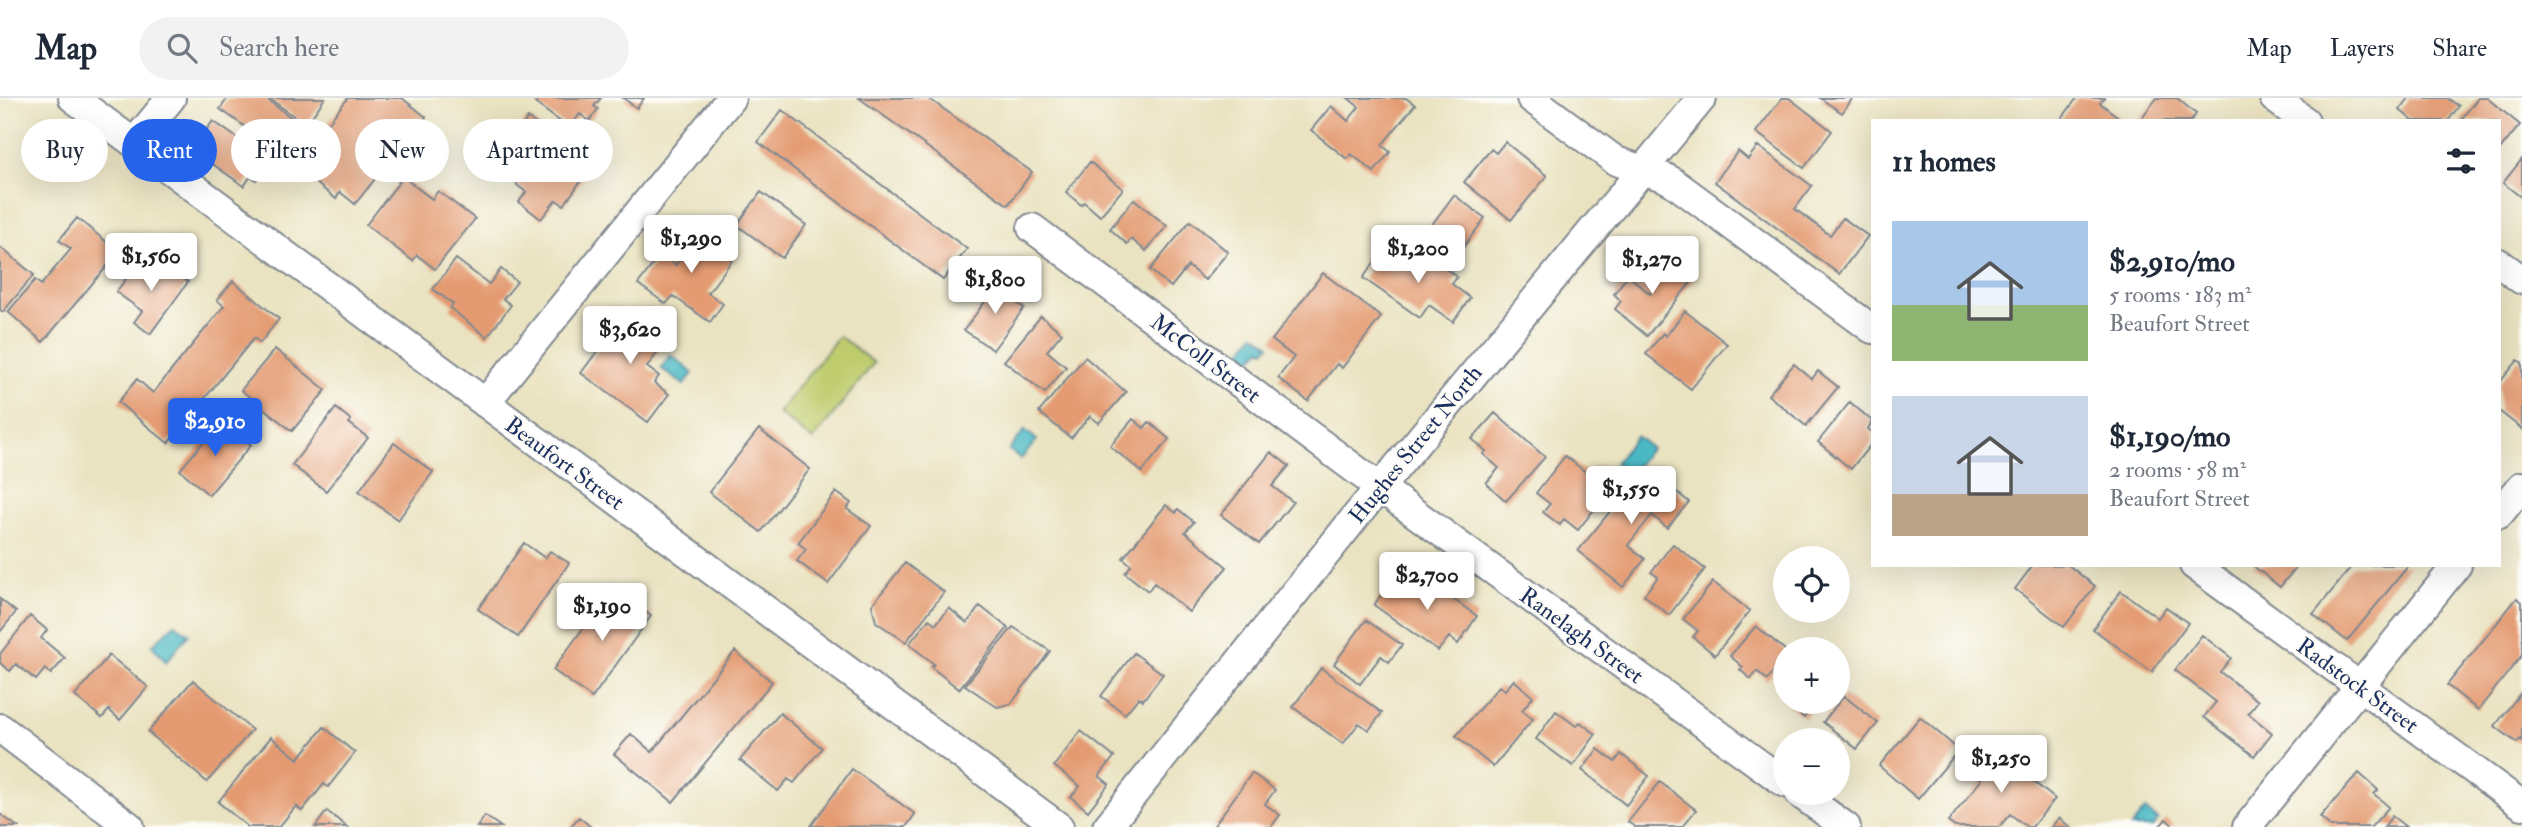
<!DOCTYPE html>
<html lang="en">
<head>
<meta charset="utf-8">
<style>
	:root { --surface:#fff; --page:#f2f2f3; --text:#1f2937; --muted:#747a83; --line:#e0e1e3; --accent:#2563eb }
	body { margin:0; font-family:"IM FELL Double Pica",serif; background:var(--page); color:var(--text); height:100vh; display:flex; flex-direction:column; font-size:26px; white-space:nowrap }
	* { box-sizing:border-box; margin:0 }
	p { font-size:23px; color:var(--muted) }
	.icon { flex:none; width:38px; height:38px; fill:none; stroke:currentColor; stroke-width:2; stroke-linecap:round; stroke-linejoin:round }
	.map { position:relative; flex:1; overflow:hidden }
	.sheet { position:absolute; left:1871px; top:21px; width:630px; height:448px; display:flex; flex-direction:column; background:var(--surface); border-radius:0px; box-shadow:0 7px 28px #0002 }
	.sheet>* { flex:none }
	.hud { position:absolute; left:21px; top:21px; width:665px; height:63px; display:flex; gap:14px }
	.tools { position:absolute; left:1773px; top:448px; display:grid; gap:14px }
	.tools a { display:grid; place-items:center; width:77px; height:77px; border-radius:50%; background:var(--surface); box-shadow:0 7px 28px #0002; font-size:35px }
	.price { position:absolute; translate:-50% -60px; padding:0 16px; border-radius:7px; background:#fff; color:#222; font-size:23px; line-height:46px; filter:drop-shadow(0 2px 4px #0008) }
	.price::after { content:''; position:absolute; left:50%; top:42px; width:21px; height:16px; margin-left:-10px; background:inherit; clip-path:polygon(0 0,100% 0,50% 100%) }
	.price.selected { background:var(--accent); color:#fff }
	ul { padding:0; list-style:none }
	li { display:flex; align-items:center; gap:21px; height:175px; padding:0 21px }
	li span { display:grid; place-items:center; flex:none; width:196px; height:140px; border-radius:0px; color:#555 }
	li>.icon { margin-inline-start:auto }
	span .icon { width:84px; height:84px; fill:#fffc; stroke-width:1 }
	li b { font-size:30px }
	h2 { display:flex; justify-content:space-between; align-items:center; height:84px; padding:0 21px; font-size:30px }
	.pill { padding:0 24px; border-radius:32px; background:var(--surface); box-shadow:0 7px 28px #0002; font-size:24px; line-height:63px }
	.pill.selected { background:var(--accent); color:#fff }
	header { display:flex; align-items:center; gap:42px; box-sizing:border-box; height:98px; padding:0 35px; background:var(--surface); border-bottom:2px solid var(--line) }
	header strong { font-size:33px }
	nav { display:flex; gap:38px; margin-inline-start:auto; font-size:24px }
	.search { width:490px; height:63px; background:var(--page); display:flex; align-items:center; gap:18px; box-sizing:border-box; padding:0 24px; border-radius:38px; color:var(--muted); font-size:26px }
	.map>svg:first-child { display:block }
	.green { fill:#bfcc6d; stroke:#6d7e66; stroke-width:2 }
	.water { fill:#4bb9c4; stroke:#337491; stroke-width:2 }
	.building { fill:#e49b72 }
	.lines { fill:none; stroke-linecap:round; stroke-linejoin:round }
	.street-casing { stroke:#828990; stroke-width:32 }
	.street { stroke:#fff; stroke-width:28 }
	.labels { text-anchor:middle; stroke-width:5; stroke-linejoin:round; paint-order:stroke }
	.street-label { font-size:23px; fill:#1b2f5e; stroke:#fdfcf7 }
</style>
</head>
<body>
<header>
<strong>Map</strong>
<div class="search"><svg class="icon" aria-label="search" viewBox="0 0 24 24"><circle cx="10" cy="10" r="6"/><path d="M15 15l6 6"/></svg>Search here</div>
<nav><a>Map</a><a>Layers</a><a>Share</a></nav>
</header>
<div class="map">
<svg width="2522" height="729" viewBox="0 0 2522 729">
	<rect width="100%" height="100%" fill="#fdfcf7"/>
	<filter id="ink" filterUnits="userSpaceOnUse"><feTurbulence type="fractalNoise" baseFrequency=".0143" numOctaves="2"/><feDisplacementMap in="SourceGraphic" scale="14" xChannelSelector="R" yChannelSelector="G"/><feConvolveMatrix kernelMatrix="1 2 1 2 8 2 1 2 1" color-interpolation-filters="sRGB"/></filter>
	<filter id="wash" filterUnits="userSpaceOnUse"><feTurbulence type="fractalNoise" baseFrequency=".00686" numOctaves="4" result="noise"/><feDisplacementMap in="SourceGraphic" scale="28" xChannelSelector="R" yChannelSelector="G"/><feGaussianBlur stdDeviation="1.57" result="paint"/><feColorMatrix in="noise" values="0 0 0 0 0 0 0 0 0 0 0 0 0 0 0 0 0 1.4 0 .05"/><feComposite in="paint" operator="in"/></filter>
	<g filter="url(#wash)">
		<rect width="100%" height="100%" fill="#eae3c1"/>
		<path class="green" d="M839,238l35,27 -61,77 -35,-27z"/>
		<path class="water" d="M1255,236l15,11 -5,5 -4,-2 -15,18 -10,-8z
			M671,257l22,18 -9,12 -23,-17z
			M1025,332l12,10 -16,19 -12,-9z
			M1636,338l15,12 -21,26 -15,-11z
			M175,526l14,10 -23,28 -14,-17z
			M2145,712l13,10 -5,7h-22z"/>
		<g id="blocks">
			<path class="building" d="M228,0h37l28,21 -21,27 -52,-37z
				M269,0h56l-19,27z
				M348,0h54l24,19 -12,16 12,10 -29,37 -14,-11 -28,35 -15,-12 -4,7 -25,-20 4,-6 -16,-13z
				M539,0h62l-7,8 4,3 -9,12 -9,-7 -11,14 -34,-25z
				M623,0h21l-7,10z
				M859,0h69l104,74 -24,33z
				M1348,0h58l9,7 -33,40 8,7 -16,20 -23,-18 -4,5 -36,-29 20,-24 17,15 11,-14z
				M1782,0h7l43,33 -28,37 -48,-36z
				M1820,0h33l-11,15z
				M2077,0h27l-4,5 18,14 -3,4h-55z
				M2157,0h20l19,16 -5,7h-52z
				M2409,0h38l12,8 -11,15h-35l-13,-11z
				M2478,0h9l33,27 -21,26v-30h-39z
				M782,12l185,139 -24,31 -185,-138z
				M528,20l29,21 -1,4 27,20 -7,10 7,5 -19,27 -8,-5 -15,19 -22,-17 7,-10 -9,-7 -3,-13 2,-7 12,-18 -14,-13z
				M213,23l57,40 -14,19 -5,-4 -7,10 -60,-42 15,-20 8,5z
				M1505,44l42,34 -36,44 -47,-38 27,-33 5,4z
				M1758,48l54,40 -17,23 35,26 13,-17 25,18 -29,38 -124,-92 23,-31 10,8z
				M2522,61v39l-19,-15z
				M1090,64l33,27 -23,27 -16,-14 -3,3 -15,-13z
				M403,79l29,22 6,-8 37,28 -40,50 -18,-14 -4,6 -47,-36z
				M761,94l45,33 -24,33 -45,-33z
				M1454,97l31,23 -27,36 -31,-23z
				M1134,101l33,27 -21,25 -15,-12 -4,5 -17,-15z
				M77,120l42,34 -76,90 -35,-30 27,-32 6,5 30,-36 -12,-9z
				M1190,123l38,31 -23,28 -17,-14 -17,21 -21,-17z
				M698,129l38,28 -28,38 15,11 -13,18 -37,-26 -7,8 -28,-20 23,-30 15,11 7,-10 -3,-3z
				M0,149l34,28 -31,37 -3,-2z
				M1385,150l28,20 11,-15 33,24 -5,7 18,14 -17,24 -24,-17 -9,13 -57,-40z
				M142,160l26,20 5,-7 15,11 -38,52 -16,-12 8,-11 -26,-19z
				M1659,160l11,10 4,-5 19,17 -46,56 -32,-27 6,-8 -7,-7 14,-19 22,19 6,-8 -11,-9z
				M456,161l33,25 12,-15 16,13 -14,17 8,6 -24,32 -37,-29 3,-4 -20,-15z
				M1323,175l58,44 -39,51 -5,-4 -29,37 -30,-23 16,-21 -22,-17z
				M1001,182l18,13 -5,8 10,7 -31,42 -29,-20z
				M233,183l46,38 -19,24 -6,-5 -86,105 -50,-41 19,-23 16,14 71,-87 -7,-6z
				M629,211l39,29 -21,29 12,9 -5,7 15,11 -21,28 -67,-49z
				M1685,213l42,33 -36,45 -45,-35 17,-21 3,3z
				M1041,218l21,17 -15,18 19,16 -21,26 -41,-32z
				M275,251l51,41 -34,41 -51,-41z
				M1085,259l41,35 -27,31 -9,-7 -19,22 -32,-26z
				M2518,262l4,3v66l-23,-18v-28z
				M1794,266l18,15 6,-8 20,16 -32,39 -38,-31z
				M1850,304l22,19 -4,8 4,3v11l-21,26 -33,-27z
				M336,310l15,12 -2,3 19,15 -42,53 -34,-26z
				M1495,315l50,44 -39,44 -20,-18 13,-15 -16,-14 3,-3 -14,-12z
				M1133,321l11,9 5,-6 20,17 -27,33 -32,-26z
				M221,323l30,24 -42,50 -29,-25z
				M759,331l51,40 -49,63 -52,-40z
				M394,345l39,29 -35,48 -39,-29z
				M1271,354l18,14 -17,20 21,16 -34,42 -38,-29z
				M1565,358l26,20 9,-11 18,14 -40,51 -14,-11 -4,6 -17,-13 7,-8 -14,-11z
				M1646,369l43,35 -22,26 -15,-13 -24,30 17,14 -22,28 -45,-36z
				M836,394l15,11 -4,6 24,17 -43,58 -31,-23 9,-12 -8,-6z
				M1166,407l10,8 2,-4 16,13 -9,10 42,35 -38,45 -35,-29 -6,8 -23,-18 6,-8 -8,-7z
				M524,445l21,15 5,-7 19,12 -51,74 -40,-28z
				M1673,446l32,25 -36,46 -25,-20 14,-18 -7,-5z
				M905,465l39,29 -38,50 -30,-20 -4,-17z
				M2033,467h35l27,21 -31,41 -49,-38z
				M2252,467h46l-18,22z
				M2353,467h56l-62,76 -34,-27z
				M1416,475l61,43 -19,28 -9,-7 -11,14 -64,-46 15,-21 13,9z
				M1713,484l37,29 -35,44 -22,-18 5,-6 -15,-12z
				M612,490l39,28 -59,82 -39,-28z
				M2121,493l37,27 8,-11 22,16 -36,49 -59,-43z
				M2517,500l5,4v53l-44,55 -31,-25z
				M0,501l16,13 -16,20z
				M980,508l28,22 -49,61 -28,-22 3,-3 -25,-20 20,-25 7,5 13,-16 18,15z
				M30,518l17,14 -6,8 24,20 -14,16 -6,-5 -9,11 -20,-16 -6,7 -10,-8v-9z
				M1366,522l36,25 -13,17 -8,-6 -21,28 -26,-20z
				M1756,528l29,24v8l-18,22 -10,-9 -6,8 -11,-9 3,-3 -13,-11z
				M1013,529l37,24 -39,53 -14,3 -32,-22z
				M2202,537l29,23 -11,14 38,29 -10,12 24,20 -18,23 -50,-39 12,-15 -41,-32z
				M735,553l37,31 -99,120 -59,-48 17,-20 21,18z
				M1134,555l29,21 -20,26 -4,-3 -14,17 -24,-18z
				M109,557l39,32 -28,33 -11,-10 -7,8 -27,-22z
				M1321,570l61,45 -13,17 -10,-7 -16,21 -50,-37z
				M193,582l59,50 -45,52 -59,-50z
				M1514,582l19,17 -11,13 11,9 -40,48 -37,-31 43,-50 6,4z
				M2522,593v50l-2,-2 -3,4 -22,-17z
				M1785,596v8h33l-14,16 -23,-19z
				M1844,598l34,27 -21,26 -34,-27z
				M1556,613l20,15 4,-4 16,12 -23,32 -37,-27z
				M780,615l42,35 -28,35 -6,-4 -10,12 -38,-31z
				M1920,619l39,33 -41,49 -39,-33z
				M324,629l31,26 -27,34 -4,-3 -22,27 -6,-5 -17,21h-31l-30,-25 53,-65 27,22z
				M1081,633l33,26 -15,19 10,8 -21,27 -17,-14 9,-11 -26,-20z
				M1986,646l69,55 -23,28h-5l-17,-13 -11,13h-44l-7,-5 34,-43 -14,-12z
				M1598,651l17,13 6,-8 28,22 -23,29 -44,-35z
				M852,671l63,45 -9,13 -95,-1z
				M1252,675l23,17 -10,14 15,11 -9,12h-58z
				M2359,675l19,17 -4,4 15,13 -18,20h-40l-11,-10z
				M1660,684l36,28 -14,17h-47l-7,-5z
				M327,713l20,16h-32z
				M0,716l18,13h-18z
				M485,718l16,11h-24z
				M2392,718l14,11h-22z
				M579,719l12,10h-21z
				M2059,720l6,5 5,4h-19z
				M2166,721l9,8h-16z"/>
		</g>
	</g>
	<g filter="url(#ink)">
		<use href="#blocks" fill-opacity="0" stroke="#828990" stroke-width="2"/>
		<g class="lines">
			<defs>
				<path id="street" d="M73,0l986,729
					M1531,0l85,63 50,17 7,4 199,147
					M2274,0l31,23
					M134,45l37,-45
					M1032,130l347,259 406,296
					M2499,165l23,17
					M485,305l246,-305
					M2499,416l23,-28
					M2194,467l328,240
					M0,630l130,99
					M1799,695l47,34
					M1107,729l250,-312 345,-417
					M2247,729l210,-262"/>
			</defs>
			<use href="#street" class="street-casing"/>
			<use href="#street" class="street"/>
		</g>
	</g>
	<g class="labels">
		<g class="street-label">
			<text transform="translate(1206 260) rotate(37)" y="8">McColl Street</text>
			<text transform="translate(1415 346) rotate(-51)" y="8">Hughes Street North</text>
			<text transform="translate(565 365) rotate(36)" y="8">Beaufort Street</text>
			<text transform="translate(1582 537) rotate(36)" y="8">Ranelagh Street</text>
			<text transform="translate(2358 587) rotate(36)" y="8">Radstock Street</text>
		</g>
	</g>
</svg>
<div class="tools">
<a><svg class="icon" aria-label="locate" viewBox="0 0 24 24"><circle cx="12" cy="12" r="6"/><path d="M12 2v4M12 18v4M2 12h4M18 12h4"/></svg></a>
<a>+</a>
<a>−</a>
</div>
<b class="price" style="left:691px;top:177px">$1,290</b>
<b class="price" style="left:1418px;top:187px">$1,200</b>
<b class="price" style="left:151px;top:195px">$1,560</b>
<b class="price" style="left:1652px;top:198px">$1,270</b>
<b class="price" style="left:995px;top:218px">$1,800</b>
<b class="price" style="left:630px;top:268px">$3,620</b>
<b class="price selected" style="left:215px;top:360px">$2,910</b>
<b class="price" style="left:1631px;top:428px">$1,550</b>
<b class="price" style="left:1427px;top:514px">$2,700</b>
<b class="price" style="left:602px;top:545px">$1,190</b>
<b class="price" style="left:2001px;top:697px">$1,250</b>
<div class="hud">
<a class="pill">Buy</a>
<a class="pill selected">Rent</a>
<a class="pill">Filters</a>
<a class="pill">New</a>
<a class="pill">Apartment</a>
</div>
<section class="sheet">
<h2>11 homes<svg class="icon" aria-label="filters" viewBox="0 0 24 24"><path d="M4 7h16M4 17h16"/><circle cx="9" cy="7" r="2"/><circle cx="15" cy="17" r="2"/></svg></h2>
<ul>
<li><span style="background:linear-gradient(#a9c7e8 60%,#8fb573 0)"><svg class="icon" aria-label="home" viewBox="0 0 24 24"><path d="M3 11l9-7 9 7M6 9v11h12V9"/></svg></span><div><b>$2,910/mo</b><p>5 rooms · 183 m²</p><p>Beaufort Street</p></div></li>
<li><span style="background:linear-gradient(#c9d6e8 70%,#b9a48a 0)"><svg class="icon" aria-label="home" viewBox="0 0 24 24"><path d="M3 11l9-7 9 7M6 9v11h12V9"/></svg></span><div><b>$1,190/mo</b><p>2 rooms · 58 m²</p><p>Beaufort Street</p></div></li>
</ul>
</section>
</div>
</body>
</html>
